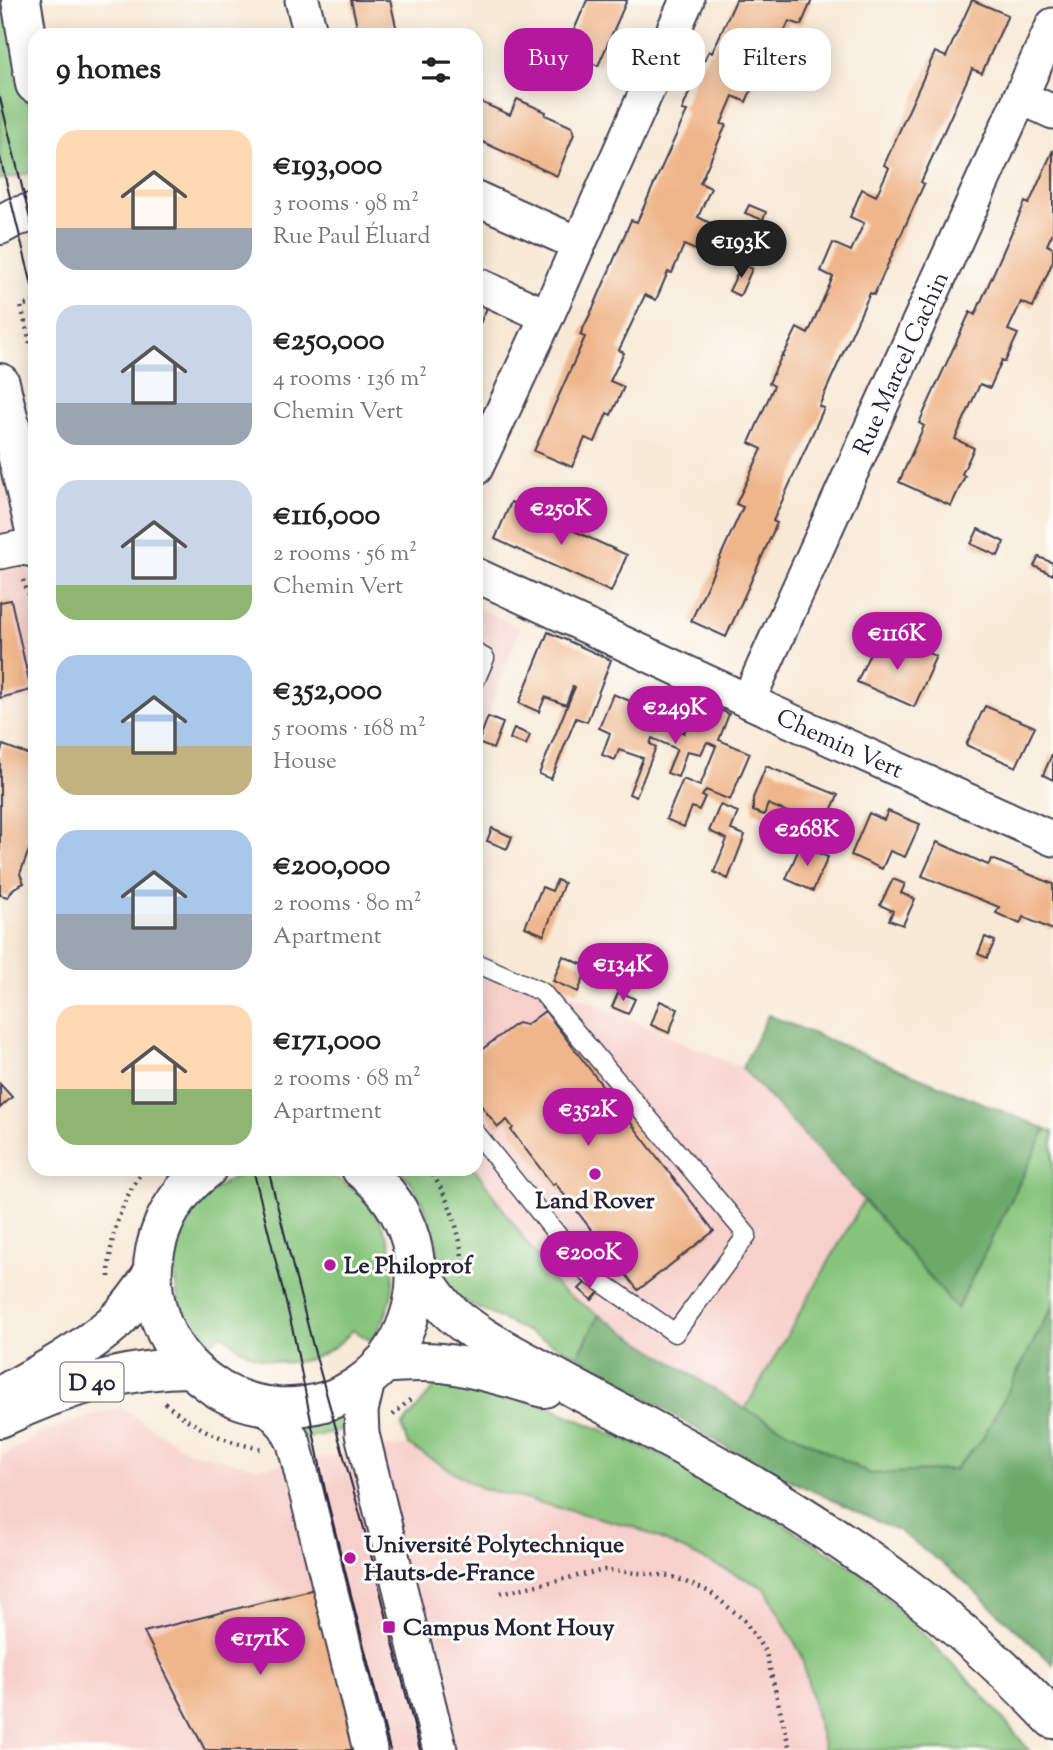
<!DOCTYPE html>
<html lang="en">
<head>
<meta charset="utf-8">
<style>
	:root { --surface:#fff; --page:#f6f6f6; --text:#222; --muted:#767676; --accent:#b5179e }
	body { margin:0; font-family:"Sorts Mill Goudy",serif; background:var(--page); color:var(--text); height:100vh; display:flex; flex-direction:column; font-size:26px; white-space:nowrap }
	* { box-sizing:border-box; margin:0 }
	p { font-size:23px; color:var(--muted) }
	.icon { flex:none; width:38px; height:38px; fill:none; stroke:currentColor; stroke-width:2; stroke-linecap:round; stroke-linejoin:round }
	.map { position:relative; flex:1; overflow:hidden }
	.side { position:absolute; left:28px; top:28px; width:455px; height:1148px; display:flex; flex-direction:column; background:var(--surface); border-radius:21px; box-shadow:0 4px 18px #0003 }
	.side>* { flex:none }
	.banner { position:absolute; left:504px; top:28px; width:443px; height:63px; display:flex; gap:14px }
	.price { position:absolute; translate:-50% -60px; padding:0 16px; border-radius:24px; background:var(--accent); color:#fff; font-size:23px; line-height:46px; filter:drop-shadow(0 2px 4px #0008) }
	.price::after { content:''; position:absolute; left:50%; top:42px; width:21px; height:16px; margin-left:-10px; background:inherit; clip-path:polygon(0 0,100% 0,50% 100%) }
	.price.on { background:#222; color:#fff }
	ul { padding:0; list-style:none }
	li { display:flex; align-items:center; gap:21px; height:175px; padding:0 28px }
	li span { display:grid; place-items:center; flex:none; width:196px; height:140px; border-radius:21px; color:#555 }
	li>.icon { margin-inline-start:auto }
	span .icon { width:84px; height:84px; fill:#fffc; stroke-width:1 }
	li b { font-size:30px }
	h2 { display:flex; justify-content:space-between; align-items:center; height:84px; padding:0 28px; font-size:30px }
	.chip { padding:0 24px; border-radius:21px; background:var(--surface); box-shadow:0 4px 18px #0003; font-size:24px; line-height:63px }
	.chip.on { background:var(--accent); color:#fff }
	.map>svg:first-child { display:block }
	.built { fill:#f7d0cb }
	.green { fill:#86c47b; stroke:#54735b; stroke-width:2 }
	.forest { fill:#6caa6b; stroke:#476653; stroke-width:2 }
	.building { fill:#efb68b }
	.lines { fill:none; stroke-linecap:round; stroke-linejoin:round }
	.service-casing { stroke:#424052; stroke-width:21 }
	.minor-casing { stroke:#424052; stroke-width:37 }
	.secondary-casing { stroke:#424052; stroke-width:42 }
	.primary-casing { stroke:#424052; stroke-width:42 }
	.path { stroke:#424052; stroke-width:4.5; stroke-dasharray:2 5; stroke-linecap:butt }
	.service { stroke:#fff; stroke-width:18 }
	.minor { stroke:#fff; stroke-width:33 }
	.secondary { stroke:#fff; stroke-width:38 }
	.primary { stroke:#fff; stroke-width:38 }
	.tram { stroke:#22223b; stroke-width:2 }
	.poi-dot { fill:#b5179e; stroke:#fdfcf7; stroke-width:2.5 }
	.labels { text-anchor:middle; stroke-width:6; stroke-linejoin:round; paint-order:stroke }
	.shield { fill:#fdfcf7; stroke:#646373; stroke-width:2 }
	.shield-label { font-size:23px; font-weight:bold; fill:#22223b }
	.street-label { font-size:24px; fill:#22223b; stroke:#fdfcf7 }
	.poi-label { font-size:24px; font-weight:bold; fill:#22223b; stroke:#fdfcf7; text-anchor:start }
</style>
</head>
<body>
<div class="map">
<svg width="1053" height="1750" viewBox="0 0 1053 1750">
	<rect width="100%" height="100%" fill="#fdfcf7"/>
	<filter id="ink" filterUnits="userSpaceOnUse"><feTurbulence type="fractalNoise" baseFrequency=".0143" numOctaves="2"/><feDisplacementMap in="SourceGraphic" scale="14" xChannelSelector="R" yChannelSelector="G"/><feConvolveMatrix kernelMatrix="1 2 1 2 8 2 1 2 1" color-interpolation-filters="sRGB"/></filter>
	<filter id="wash" filterUnits="userSpaceOnUse"><feTurbulence type="fractalNoise" baseFrequency=".00686" numOctaves="4" result="noise"/><feDisplacementMap in="SourceGraphic" scale="28" xChannelSelector="R" yChannelSelector="G"/><feGaussianBlur stdDeviation="1.57" result="paint"/><feColorMatrix in="noise" values="0 0 0 0 0 0 0 0 0 0 0 0 0 0 0 0 0 1.4 0 .05"/><feComposite in="paint" operator="in"/></filter>
	<g filter="url(#wash)">
		<rect width="100%" height="100%" fill="#f8e9d6"/>
		<path class="built" d="M0,438l28,131 7,10v116l-35,10z
			M476,607l44,21 -44,117z
			M476,952l266,116 122,132 -119,209 -186,-120 -84,-120z
			M120,1407l68,44 69,17 151,-23 73,43 153,39 131,61 36,66 23,96h-824v-292l41,-25z"/>
		<path class="green" d="M0,0h11l12,78 12,53v41l-35,8z
			M1046,1129l7,3v173l-71,135 -28,30 -84,4 -125,-65 119,-209 93,109z
			M253,1169h62c75,23 102,110 56,172l-18,-11c-38,42 -90,43 -130,4l-20,13c-45,-52 -35,-131 26,-167 7,-5 16,-8 24,-11z
			M399,1169h76l84,120 40,26 -21,41 -127,-61 -13,-25 -2,-30 -11,-33 -14,-25z
			M439,1382l95,19 153,65 171,104 120,119 51,61h-205l-23,-96 -36,-66 -131,-61 -153,-39 -73,-43 -6,-19z
			M344,1413h3l5,14 -52,13 -3,-16z"/>
		<path class="forest" d="M768,1015l278,114 -89,180 -93,-109 -122,-132z
			M1053,1305v359l-99,-92 -55,-41 -150,-70 -171,-105 21,-41 146,94 125,65 84,-4 28,-30z"/>
		<g id="blocks">
			<path class="building" d="M351,0h39l8,35h-39z
				M587,0h40l-29,66 -33,-15z
				M736,0h76l-11,25 -12,-4 -12,27 -13,-6 -14,28 8,4 -12,28 -13,-6 -12,28 5,1 -26,58 11,5 -13,29 12,6 -12,28 -14,-6 -12,28 -4,-1 -12,28 -11,-5 -26,55 5,3 -14,28 14,6 -13,28 -4,-2 -12,29 -10,-4 -13,29 -38,-16 51,-114 -5,-2 14,-29 37,-86 6,2 50,-111 -5,-1 13,-32 14,-27 3,2z
				M972,0l36,15 -26,58 -10,-4 -51,113 3,2 -50,111 -4,-2 -51,113 5,2 -51,113 4,2 -51,114 -35,-16 52,-114 -7,-3 26,-55 -13,-6 25,-57 -5,-3 13,-28 1,1 14,-28 11,6 25,-57 -12,-6 12,-28 18,8 13,-28 -14,-6 12,-28 14,7 13,-28 -5,-3 51,-113 11,5z
				M517,99l29,13 -1,3 27,12 2,7 -17,42 -81,-37v-39l34,15z
				M1053,150v82l-6,13 6,3v13l-20,46 -12,-5 -13,28 10,4 -13,28 -3,-2 -12,28 -10,-4 -25,55 19,9 -12,26 3,2 -14,30 -52,-24 25,-56 -5,-3 51,-111 5,3 50,-113 4,2z
				M749,205l17,7 -3,8 -18,-7z
				M742,264l10,5 -12,27 -11,-5z
				M476,303l11,5 -11,24z
				M511,502l116,53 -16,37 -116,-53z
				M978,529l26,13 -6,14 -27,-12z
				M1039,557l14,6v12l-19,-9z
				M11,600l20,90 -31,8v-96z
				M548,632l63,28 -24,62 -11,-4 -25,61 -12,-5 36,-87 -2,-1 -7,19 -21,-8 -6,15 -20,-9z
				M875,642l29,12 4,-9 28,11 -5,11 1,1 -18,39 -57,-25z
				M672,688l21,10 -14,33 5,2 14,-33 31,14 -10,26 31,13 -20,47 -24,-10 -4,6 3,1 -6,13 -7,-3 -8,20 -18,-8 17,-40 17,7 16,-40 -9,-4 -6,12 -14,-3 -9,26 -11,-4 10,-24 -25,-11 -2,6 6,3 -20,50 -7,-3 14,-36 -24,-8 -4,10 -13,-5 8,-22 -11,-5 14,-34 49,20z
				M985,706l50,21 -19,40 -50,-22z
				M488,717l15,6 -10,26 -15,-6z
				M514,728l16,7 -4,10 -16,-6z
				M3,745l32,12v77l-15,40 4,9 -10,5 -6,9 -8,-2v-141z
				M1053,752v28l-10,-5z
				M766,766l72,29 -14,32 -56,-23 -4,11 -11,-4v-13z
				M720,805l18,7 -7,18 14,5 -17,44 -14,-7 13,-33 -18,-8z
				M888,811l32,13 -15,33 -15,-6 -8,18 -31,-14 18,-42 15,7z
				M492,828l20,9 -5,12 -20,-8z
				M937,842l51,23 4,-6 61,25v46l-30,-13 -3,7 -24,-11 3,-6 -77,-31z
				M800,846l28,11 -15,34 -27,-12z
				M893,879l12,5 -4,9 14,6 -12,26 -14,-5 4,-9 -13,-6z
				M557,880l7,3 -20,52 -19,-8 17,-40 10,4z
				M985,937l10,4 -8,17 -9,-4z
				M563,956l25,11 -10,25 -25,-11z
				M619,991l16,8 -7,15 -16,-7z
				M660,1001l18,8 -9,24 -18,-8z
				M545,1011l169,220 -76,59 -83,-107 -2,2 -42,-55 2,-2 -6,-8 -9,7 -22,-28v-45l38,-29 4,-2 8,2z
				M0,1084l12,13 -12,11z
				M586,1282l13,10 -7,8 -13,-11z
				M319,1588l40,162h-154l-61,-118z"/>
		</g>
	</g>
	<g filter="url(#ink)">
		<use href="#blocks" fill-opacity="0" stroke="#424052" stroke-width="2"/>
		<g class="lines">
			<defs>
				<path id="service" d="M476,653l9,5 -9,21
					M476,963l66,29 205,243 -72,98 -87,-60 -112,-140"/>
				<g id="minor">
					<path d="M302,0l9,35"/>
					<path d="M1020,97l33,15"/>
					<path d="M476,198l103,46"/>
					<path d="M476,284l71,32"/>
					<path d="M476,468l71,-152 140,-316"/>
					<path d="M0,552l19,-4 16,2"/>
					<path id="s1" d="M476,575l326,151 251,113"/>
					<path id="s2" d="M748,701l305,-676"/>
					<path d="M369,1377l-8,34 1,23 78,316"/>
					<path d="M266,1406l19,20 9,17 76,307"/>
				</g>
				<path id="secondary" d="M416,1266c10,15 19,31 31,43 28,27 64,44 98,63 64,36 131,69 195,106 116,67 221,143 313,241
					M382,1364c20,-2 40,-3 60,-1 32,4 71,16 102,25"/>
				<path id="primary" d="M21,0l14,84
					M0,225l15,-8 20,-5
					M0,383l35,147
					M207,1169c-39,29 -60,77 -53,125 6,36 24,67 54,88 19,15 44,23 69,25 132,7 189,-158 84,-238
					M0,1396c40,-22 81,-44 115,-74 15,-14 26,-30 37,-47
					M0,1418c60,-29 123,-50 190,-50"/>
			</defs>
			<use href="#service" class="service-casing"/>
			<use href="#minor" class="minor-casing"/>
			<use href="#secondary" class="secondary-casing"/>
			<use href="#primary" class="primary-casing"/>
			<path class="path" d="M30,343l-9,-37 14,-4
				M23,580l3,10 9,13
				M429,1169c22,32 34,68 34,107
				M109,1277c0,-40 12,-76 35,-108
				M165,1403c29,25 61,40 98,46
				M393,1415l20,-18
				M501,1593l103,-23 67,6 39,16 34,28 22,33 24,97"/>
			<use href="#service" class="service"/>
			<use href="#minor" class="minor"/>
			<use href="#secondary" class="secondary"/>
			<use href="#primary" class="primary"/>
			<path class="tram" d="M0,98l35,141
				M0,157l35,140
				M253,1169l40,162 33,164 64,255
				M268,1169l45,177 55,197 52,207"/>
		</g>
	</g>
	<g class="poi-dot">
		<circle cx="595" cy="1174" r="7"/>
		<circle cx="330" cy="1265" r="7"/>
		<circle cx="350" cy="1558" r="7"/>
		<rect x="382" y="1620" width="14" height="14" rx="3.5"/>
	</g>
	<g class="labels">
		<rect class="shield" x="60.5" y="1362.5" width="63" height="39" rx="5"/>
		<g class="shield-label">
			<text x="92" y="1390">D 40</text>
		</g>
		<g class="street-label">
			<text dy="8" stroke="none"><textPath href="#s2" startOffset="371">Rue Marcel Cachin</textPath></text>
			<text dy="8" stroke="none"><textPath href="#s1" startOffset="401">Chemin Vert</textPath></text>
		</g>
		<g class="poi-label">
			<text x="595" y="1208" text-anchor="middle">Land Rover</text>
			<text x="344" y="1273">Le Philoprof</text>
			<text x="364" y="1552">Université Polytechnique<tspan x="364" dy="28">Hauts-de-France</tspan></text>
			<text x="403" y="1635">Campus Mont Houy</text>
		</g>
	</g>
</svg>
<b class="price on" style="left:741px;top:280px">€193K</b>
<b class="price" style="left:561px;top:547px">€250K</b>
<b class="price" style="left:897px;top:672px">€116K</b>
<b class="price" style="left:675px;top:746px">€249K</b>
<b class="price" style="left:807px;top:868px">€268K</b>
<b class="price" style="left:623px;top:1003px">€134K</b>
<b class="price" style="left:588px;top:1148px">€352K</b>
<b class="price" style="left:589px;top:1291px">€200K</b>
<b class="price" style="left:260px;top:1677px">€171K</b>
<div class="banner">
<a class="chip on">Buy</a>
<a class="chip">Rent</a>
<a class="chip">Filters</a>
</div>
<section class="side">
<h2>9 homes<svg class="icon" aria-label="filters" viewBox="0 0 24 24"><path d="M4 7h16M4 17h16"/><circle cx="9" cy="7" r="2"/><circle cx="15" cy="17" r="2"/></svg></h2>
<ul>
<li><span style="background:linear-gradient(#ffd9b3 70%,#9aa5b1 0)"><svg class="icon" aria-label="home" viewBox="0 0 24 24"><path d="M3 11l9-7 9 7M6 9v11h12V9"/></svg></span><div><b>€193,000</b><p>3 rooms · 98 m²</p><p>Rue Paul Éluard</p></div></li>
<li><span style="background:linear-gradient(#c9d6e8 70%,#9aa5b1 0)"><svg class="icon" aria-label="home" viewBox="0 0 24 24"><path d="M3 11l9-7 9 7M6 9v11h12V9"/></svg></span><div><b>€250,000</b><p>4 rooms · 136 m²</p><p>Chemin Vert</p></div></li>
<li><span style="background:linear-gradient(#c9d6e8 75%,#8fb573 0)"><svg class="icon" aria-label="home" viewBox="0 0 24 24"><path d="M3 11l9-7 9 7M6 9v11h12V9"/></svg></span><div><b>€116,000</b><p>2 rooms · 56 m²</p><p>Chemin Vert</p></div></li>
<li><span style="background:linear-gradient(#a9c7e8 65%,#c2b280 0)"><svg class="icon" aria-label="home" viewBox="0 0 24 24"><path d="M3 11l9-7 9 7M6 9v11h12V9"/></svg></span><div><b>€352,000</b><p>5 rooms · 168 m²</p><p>House</p></div></li>
<li><span style="background:linear-gradient(#a9c7e8 60%,#9aa5b1 0)"><svg class="icon" aria-label="home" viewBox="0 0 24 24"><path d="M3 11l9-7 9 7M6 9v11h12V9"/></svg></span><div><b>€200,000</b><p>2 rooms · 80 m²</p><p>Apartment</p></div></li>
<li><span style="background:linear-gradient(#ffd9b3 60%,#8fb573 0)"><svg class="icon" aria-label="home" viewBox="0 0 24 24"><path d="M3 11l9-7 9 7M6 9v11h12V9"/></svg></span><div><b>€171,000</b><p>2 rooms · 68 m²</p><p>Apartment</p></div></li>
</ul>
</section>
</div>
</body>
</html>
